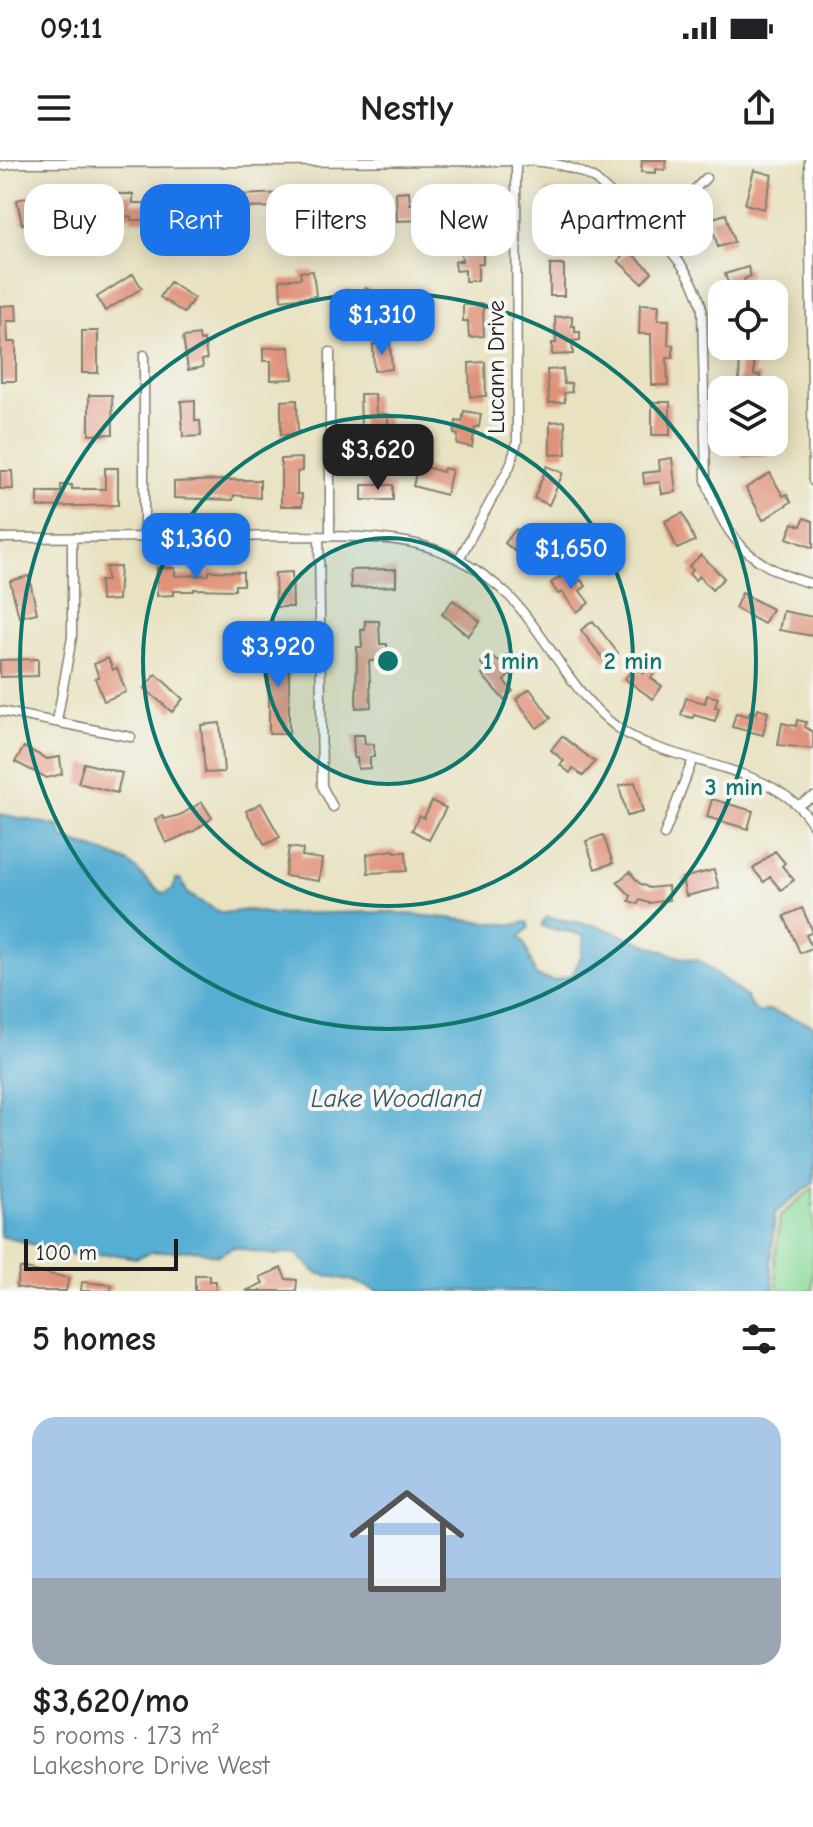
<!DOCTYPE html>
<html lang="en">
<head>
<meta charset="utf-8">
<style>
	:root { --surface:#fff; --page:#f2f2f2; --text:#202124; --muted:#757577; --line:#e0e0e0; --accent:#1a73e8 }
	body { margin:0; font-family:"Comic Neue",sans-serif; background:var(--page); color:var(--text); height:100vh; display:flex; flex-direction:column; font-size:30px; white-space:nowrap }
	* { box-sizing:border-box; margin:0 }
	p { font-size:26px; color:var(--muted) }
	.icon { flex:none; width:44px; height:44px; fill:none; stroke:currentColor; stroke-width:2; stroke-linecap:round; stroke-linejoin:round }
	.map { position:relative; height:1131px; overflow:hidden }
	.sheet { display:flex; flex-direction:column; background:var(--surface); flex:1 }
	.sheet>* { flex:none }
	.banner { position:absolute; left:24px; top:24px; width:766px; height:72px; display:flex; gap:16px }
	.controls { position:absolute; left:708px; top:120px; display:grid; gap:16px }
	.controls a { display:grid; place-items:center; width:80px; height:80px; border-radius:16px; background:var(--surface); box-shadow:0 4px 20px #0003; font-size:40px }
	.scale { position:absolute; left:24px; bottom:20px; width:154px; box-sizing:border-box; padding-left:8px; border:4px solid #1c1c1c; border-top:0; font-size:22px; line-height:28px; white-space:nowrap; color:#1c1c1c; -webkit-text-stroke:6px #f6f6f2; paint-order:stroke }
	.price { position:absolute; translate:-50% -68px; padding:0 18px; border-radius:16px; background:var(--accent); color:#fff; font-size:26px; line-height:52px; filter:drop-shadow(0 2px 4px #0008) }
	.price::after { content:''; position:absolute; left:50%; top:48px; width:24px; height:18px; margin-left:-12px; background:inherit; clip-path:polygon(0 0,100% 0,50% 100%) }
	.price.current { background:#222; color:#fff }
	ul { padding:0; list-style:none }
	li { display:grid; align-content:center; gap:16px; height:424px; padding:0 32px }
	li+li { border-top:2px solid var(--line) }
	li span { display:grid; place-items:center; height:248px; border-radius:24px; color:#555 }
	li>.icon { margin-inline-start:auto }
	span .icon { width:144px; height:144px; fill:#fffc; stroke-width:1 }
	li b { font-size:34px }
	h2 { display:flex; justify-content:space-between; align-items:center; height:96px; padding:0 32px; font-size:34px }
	.tag { padding:0 28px; border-radius:24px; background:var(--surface); box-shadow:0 4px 20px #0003; font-size:28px; line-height:72px }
	.tag.current { background:var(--accent); color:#fff }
	.status { display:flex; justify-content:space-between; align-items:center; height:56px; padding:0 40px; background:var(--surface); direction:ltr }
	.status svg { height:22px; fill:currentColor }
	header { display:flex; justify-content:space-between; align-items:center; height:104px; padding:0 32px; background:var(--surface); font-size:36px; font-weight:700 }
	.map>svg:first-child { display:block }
	.green { fill:#8bdb9b; stroke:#547c5c; stroke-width:2 }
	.water { fill:#57aed3; stroke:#3a6578; stroke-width:2 }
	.building { fill:#e0937a }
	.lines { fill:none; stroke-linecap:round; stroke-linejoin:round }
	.street-casing { stroke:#827f6e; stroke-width:11 }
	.street { stroke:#fff; stroke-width:8 }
	.ring { fill:none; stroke:#0f766e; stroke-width:4 }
	.labels { text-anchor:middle; stroke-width:8; stroke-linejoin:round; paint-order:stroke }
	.street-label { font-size:24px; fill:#1c1c1c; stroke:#f6f6f2 }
	.water-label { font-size:26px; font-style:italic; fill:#345665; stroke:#f6f6f2 }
	.centre { fill:#0f766e; stroke:#f6f6f2; stroke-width:4 }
	.ring-label { font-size:24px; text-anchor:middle; font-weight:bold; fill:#0f766e; stroke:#f6f6f2; stroke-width:8; stroke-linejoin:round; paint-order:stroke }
</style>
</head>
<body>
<div class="status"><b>09:11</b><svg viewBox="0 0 49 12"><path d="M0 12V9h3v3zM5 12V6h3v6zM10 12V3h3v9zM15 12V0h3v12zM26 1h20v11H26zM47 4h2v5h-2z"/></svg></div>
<header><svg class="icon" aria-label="menu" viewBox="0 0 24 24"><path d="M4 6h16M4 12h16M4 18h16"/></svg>Nestly<svg class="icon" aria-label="share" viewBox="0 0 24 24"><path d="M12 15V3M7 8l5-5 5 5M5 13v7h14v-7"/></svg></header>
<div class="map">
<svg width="813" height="1131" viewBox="0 0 813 1131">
	<rect width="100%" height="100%" fill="#f6f6f2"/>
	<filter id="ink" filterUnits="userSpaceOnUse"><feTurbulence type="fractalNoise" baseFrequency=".0125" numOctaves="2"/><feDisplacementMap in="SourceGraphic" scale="16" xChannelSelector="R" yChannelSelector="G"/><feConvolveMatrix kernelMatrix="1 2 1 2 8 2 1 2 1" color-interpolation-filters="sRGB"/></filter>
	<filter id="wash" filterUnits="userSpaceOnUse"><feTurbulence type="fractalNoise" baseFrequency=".006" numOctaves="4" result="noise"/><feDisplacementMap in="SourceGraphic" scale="32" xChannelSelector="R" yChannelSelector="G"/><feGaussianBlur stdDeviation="1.8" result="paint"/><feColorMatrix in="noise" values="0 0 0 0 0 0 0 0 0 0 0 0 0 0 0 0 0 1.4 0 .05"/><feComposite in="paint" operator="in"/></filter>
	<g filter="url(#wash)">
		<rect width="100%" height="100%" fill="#e8e2c1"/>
		<path class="green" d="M813,1028v103h-35l-3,-30 5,-45z"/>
		<path class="water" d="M0,654l59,12 4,12c19,8 51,15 67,26 12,9 21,24 34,30l9,-5 2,-10 6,1 7,14 34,19 27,-3 22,4 118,-2 124,13 14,-3 2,6 -10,9 5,5 12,34 18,5 18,-6 9,-18 3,-21c-13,-6 -28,-4 -42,-10l1,-5 4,-4 51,9 81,31 21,4 47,37 4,8 8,7 10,-3 42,14 2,2v157l-38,30 -4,49 3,29h-396l-25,-10 -37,-8 -19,-19h-30l-33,-7 -18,9 -20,-6 -44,2 -16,6 -25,-4 -34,2 -77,-20z"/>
		<g id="blocks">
			<path class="building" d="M642,0h24l-1,10 -9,-1v4l-15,-1z
				M754,10l18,5 -8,34 -19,-5z
				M216,29v17h-6l1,5h-7v5l-23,1 -1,-21h11v-6z
				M487,30l1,37h-17l-1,-36z
				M409,31l1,13 12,-1v17l-25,1 -1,-29z
				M546,31h17v21h21v12l-37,1z
				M319,32l1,25h-13l-1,-10 -72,1v-13z
				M118,34h15v9h23v17h-25v-4l-13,1z
				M348,35v5l28,-1v17l-40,2 -1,-22z
				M32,36l1,4 21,-4 3,14 -15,3 1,6 -21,5 -5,-24z
				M101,38v18h-32v-17z
				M726,54l8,28 -16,5 -8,-28z
				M483,89v15h-5v17h-13v-11l-9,1 -1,-10h7l-1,-11z
				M628,90l24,22 -10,11 -24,-22z
				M550,105h14v31h-14z
				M748,107l3,9 -7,3 5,15h-17l-7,-20z
				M313,111l3,25 -35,4 -1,-20 21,-2 -1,-6z
				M133,114l9,14 -37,23 -8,-14z
				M170,122l24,16 -10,15 -24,-16z
				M366,128l18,13 -12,19 -32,-18 8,-12 12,8z
				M483,144l1,32 -15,1 -1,-16h-5v-16z
				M640,144l19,1 -1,15h11l-1,25h5v13h-6l1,27h-16l-1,-51h-12z
				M16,145l1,16h-10l1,21h8v39h-15l-1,-75z
				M572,156v10h3v6h5v8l-8,1 1,13 -21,1v-12h4l-1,-26z
				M82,171h16v42h-16z
				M199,175l1,6 4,-1 3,19 -5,1 1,7 -15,3 -5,-33z
				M390,183l2,26 -18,2 -1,-27z
				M740,186h14v29h6v15h-16v-3h-5z
				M289,187l4,32 -22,1v-19h-8v-13z
				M485,202l1,34 -16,1 -1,-34z
				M563,209l1,15 7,-1 1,9 -8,1 1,9 -16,1 -2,-33z
				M360,234h15l1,20h12v12h-27z
				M89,235h23l1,39 -24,1z
				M195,240v21h5l1,15 -18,1 -2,-36z
				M297,240l1,34 -17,1v-34z
				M652,242h18v33h-18z
				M464,251l17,3 -2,13h-4l-3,20 -15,-3 1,-9 -4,-1 2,-13 6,1z
				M565,261l1,33 -16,1v-33z
				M740,282h19v4h8v11h-26z
				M302,298v13l-5,1v22h5v12h-21v-47z
				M672,298l4,34 -14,2 -2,-12 -16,2 -1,-11 17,-2 -1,-11z
				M418,305l25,7 1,-4 8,2 -6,25 -33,-9z
				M547,306l16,7 -14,32 -15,-7z
				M105,308h13v37l-80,2v-15h23v-7h11v4h33z
				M0,311h12l1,18h-13z
				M770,313l13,23 4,-2 4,8 -28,18 -17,-32z
				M223,320h37v18l-26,-3 -1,5 -59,-2v-16z
				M362,325h31v15h-31z
				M683,353l12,28 -18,8 -12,-28z
				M804,358l9,3v27l-26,-10 6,-15 8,3z
				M516,369l25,21 -11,14 -25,-21z
				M701,395l23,23 -12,12 -13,-14 -4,4 -6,-6 4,-4 -4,-4z
				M106,407h14l-2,33 -17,1 -1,-20h7z
				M157,408h18v8l34,-1v-4l34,1v13h-8v5l-41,-1v2h-20v4l-17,1z
				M396,409v17l-45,2 -1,-18z
				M292,412l1,35h-17l-1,-34z
				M567,412l9,12 5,-4 5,6 -6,5 9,12 -12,9 -15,-20 -4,2 -7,-11z
				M29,416l8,37 -18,4 -9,-36z
				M742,433l30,16 -8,15 -29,-16z
				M453,440l27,21 -12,15 -26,-22z
				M783,451l30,6v19l-34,-6z
				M365,461h14l1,23h7l1,16 -19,1 2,46 -15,1 1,-61h5l-1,-17h4z
				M593,461l25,32 -12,9 -25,-32z
				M265,482h15l1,11h4v13h4v68h-20v-56h-3z
				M490,494l8,8 8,-7 10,12 -12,14 9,10 -9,9 -22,-25 5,-4 -6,-8z
				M108,498l5,12 4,-2 9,24 -22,9 -9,-23 4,-1 -5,-13z
				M38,499v17l-38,1v-17z
				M650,503l7,6 -6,9 11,8 -9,13 -28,-20 9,-12 9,7z
				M156,514l27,25 -11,13 -28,-24z
				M530,529l21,29 -14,10 -21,-29z
				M707,535l11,3 -3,9 4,1 -4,13 -21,-6 -1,3 -12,-3 5,-17 19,5z
				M758,549l10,3 -5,23 -31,-8 4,-14 13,3 1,-5 7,2z
				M797,560l9,2 -1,5 8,5v17l-35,-4 4,-22 14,3z
				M220,563l4,49 -19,1 -4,-48z
				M353,575h11l1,9h9v13h-4v11l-12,1 -1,-11h-3z
				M562,576l33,26 -12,14 -10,-8 -3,5 -10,-8 4,-4 -13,-11z
				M24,587l23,12 13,-2 2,17 -15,4 -32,-16z
				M84,603l38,10 -5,20 -39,-10z
				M635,622l8,30 -16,4 -8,-30z
				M712,639l41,12 -5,18 -41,-12z
				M432,641l14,7 -17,32 -17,-10 7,-14 5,2z
				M202,642l10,16 -18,13 -28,12 -11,-23 7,-5 2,4 16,-4z
				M261,643l19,34 -15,8 -19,-34z
				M603,675l10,28 -18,6 -9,-28z
				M289,687l14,2 -1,7 20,3 -3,22 -34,-5z
				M394,690l1,2h11l1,19 -39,2 -1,-19z
				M775,691l10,12 -3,3 12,14 -13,10 -11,-13 -6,5 -11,-13z
				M714,710l5,18 -33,8 -4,-18z
				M630,712l9,11 10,5 19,-2 1,14 -20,3 -10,-3 -1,4 -9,-3 2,-5 -14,-14z
				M802,748l11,24 -7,3 6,13 -12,5 -16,-37z
				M20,1108l49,10 -3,13h-29l-21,-4z
				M281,1108l5,11 11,1 -1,11h-50l17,-8 -3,-6z
				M195,1115h14v6h7v10h-21z
				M82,1122l30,3 -1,6h-30z"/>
		</g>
	</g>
	<g filter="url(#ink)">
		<use href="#blocks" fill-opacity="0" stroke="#827f6e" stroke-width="2"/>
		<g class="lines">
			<defs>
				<path id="street" d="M809,0l4,321
					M0,6l19,-3 497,-2c30,0 54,3 80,19 37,35 96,78 106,129l4,171c18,60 47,88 107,104
					M651,73l55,-55
					M144,195v182
					M319,376l3,250 11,21
					M330,376v-184
					M0,378l330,-2c76,2 121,6 179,60 42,43 66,108 120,139 55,31 150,31 184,90
					M459,399l51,-93 7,-24 -1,-281
					M0,551l131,26
					M57,561l15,-84v-99
					M798,645l15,-8
					M664,675l29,-76"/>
			</defs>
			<use href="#street" class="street-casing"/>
			<use href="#street" class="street"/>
		</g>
	</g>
	<circle cx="388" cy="501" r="123" fill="#0f766e" fill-opacity=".12"/>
	<g class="ring">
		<circle cx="388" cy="501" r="123"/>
		<circle cx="388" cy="501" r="245"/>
		<circle cx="388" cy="501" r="368"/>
	</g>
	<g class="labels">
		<g class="street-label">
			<text transform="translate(496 207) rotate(-90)" y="8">Lucann Drive</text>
		</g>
		<g class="water-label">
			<text x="396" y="947">Lake Woodland</text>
		</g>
	</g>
	<circle cx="388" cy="501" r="12" class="centre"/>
	<g class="ring-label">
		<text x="511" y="509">1 min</text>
		<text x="633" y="509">2 min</text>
		<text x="734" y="635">3 min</text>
	</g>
</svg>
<div class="controls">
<a><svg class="icon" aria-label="locate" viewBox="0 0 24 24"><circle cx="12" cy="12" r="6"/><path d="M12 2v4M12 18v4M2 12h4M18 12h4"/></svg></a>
<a><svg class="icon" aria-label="layers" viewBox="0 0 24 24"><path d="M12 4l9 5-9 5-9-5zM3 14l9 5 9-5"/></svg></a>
</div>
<div class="scale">100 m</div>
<b class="price" style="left:382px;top:197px">$1,310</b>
<b class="price current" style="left:378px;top:332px">$3,620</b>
<b class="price" style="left:196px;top:421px">$1,360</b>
<b class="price" style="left:571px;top:431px">$1,650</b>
<b class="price" style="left:278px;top:529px">$3,920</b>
<div class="banner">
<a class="tag">Buy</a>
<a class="tag current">Rent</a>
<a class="tag">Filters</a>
<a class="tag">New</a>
<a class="tag">Apartment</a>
</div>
</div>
<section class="sheet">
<h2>5 homes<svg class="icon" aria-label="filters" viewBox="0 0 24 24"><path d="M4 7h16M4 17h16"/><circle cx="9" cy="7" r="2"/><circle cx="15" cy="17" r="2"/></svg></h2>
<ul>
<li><span style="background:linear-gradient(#a9c7e8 65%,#9aa5b1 0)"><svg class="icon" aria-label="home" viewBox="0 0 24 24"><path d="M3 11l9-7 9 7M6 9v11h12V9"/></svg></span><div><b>$3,620/mo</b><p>5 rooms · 173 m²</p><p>Lakeshore Drive West</p></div></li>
</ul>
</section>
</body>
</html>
